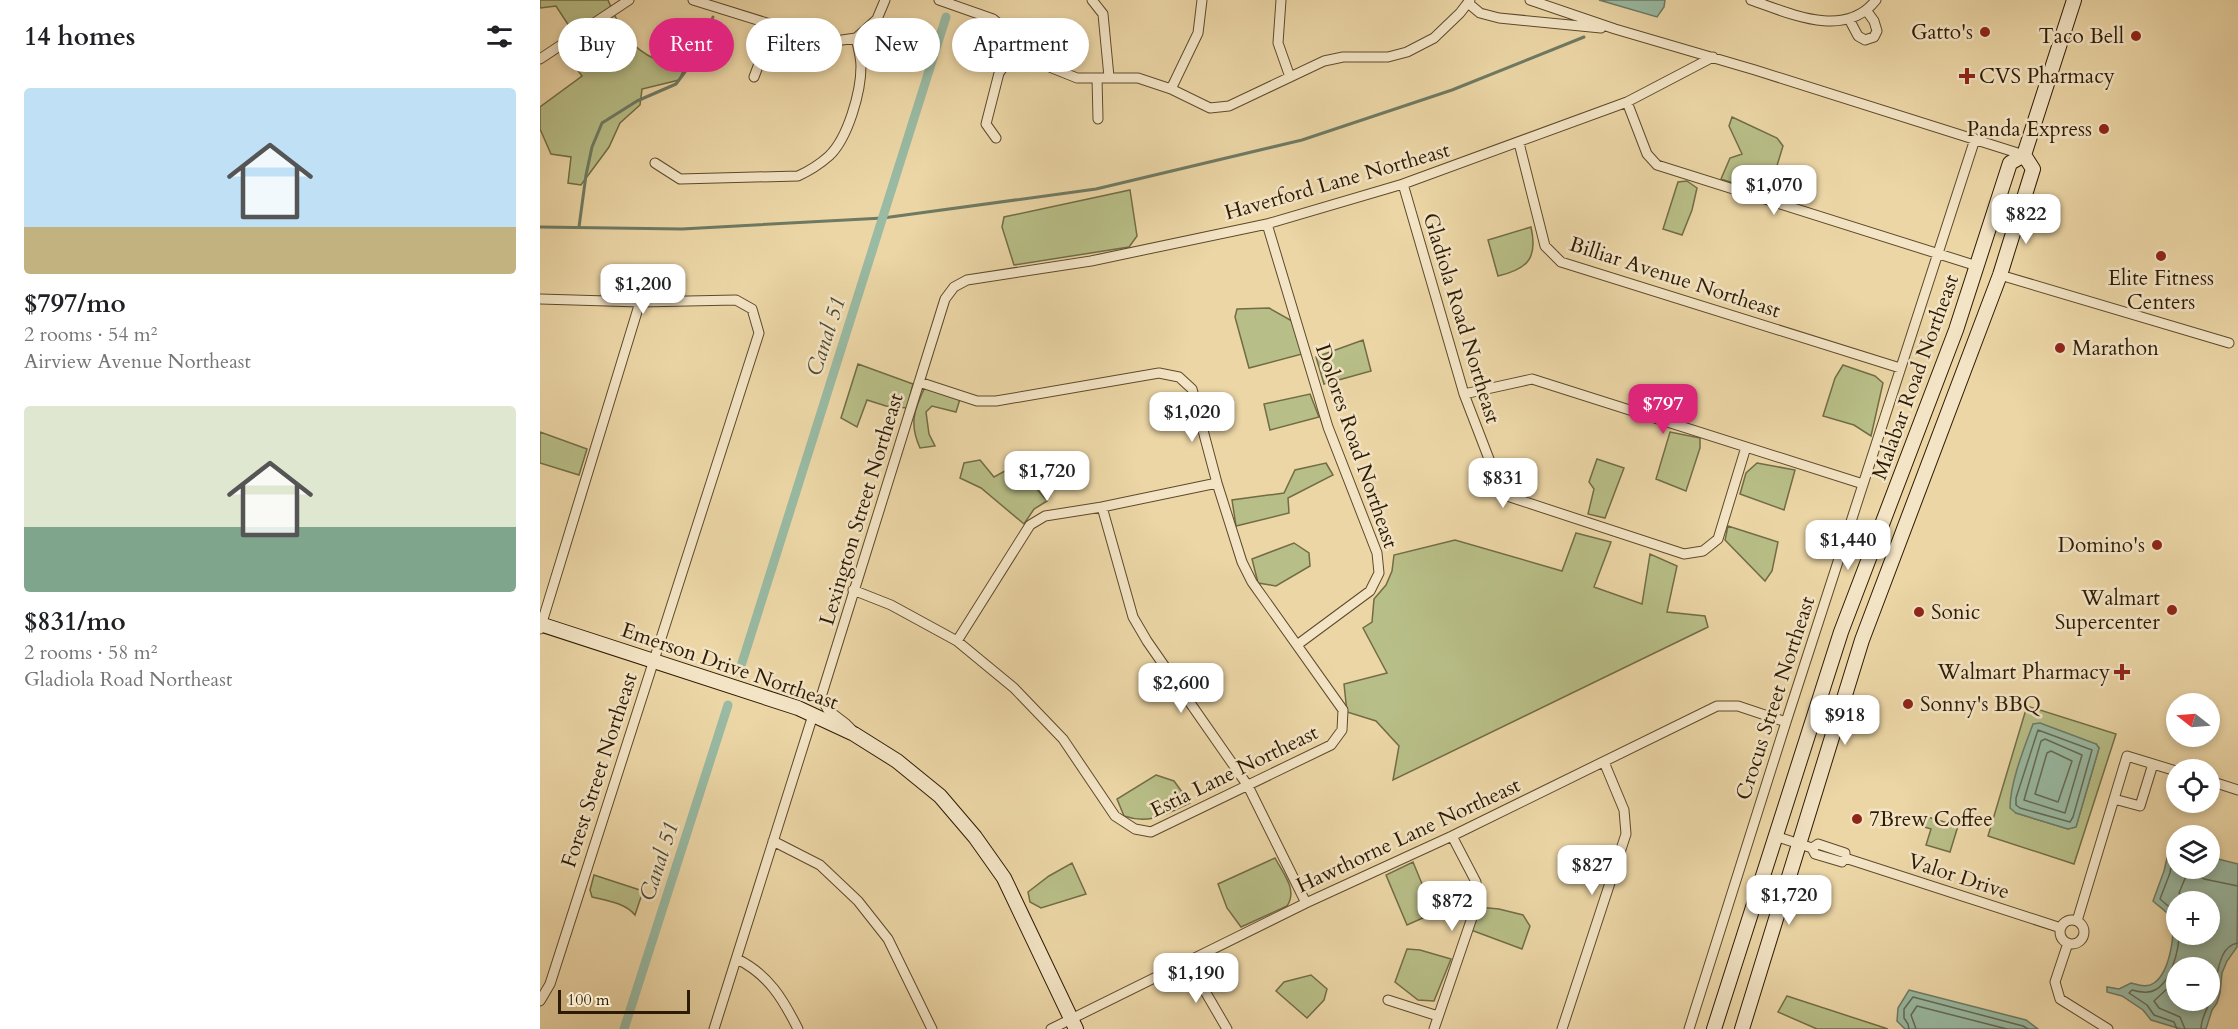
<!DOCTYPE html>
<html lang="en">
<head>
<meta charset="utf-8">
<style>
	:root { --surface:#fff; --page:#f6f6f6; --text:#202124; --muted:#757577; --accent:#db2777 }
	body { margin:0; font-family:Cardo,serif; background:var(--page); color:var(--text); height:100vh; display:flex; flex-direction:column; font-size:22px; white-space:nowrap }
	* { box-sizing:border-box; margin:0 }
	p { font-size:20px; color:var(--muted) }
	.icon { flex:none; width:33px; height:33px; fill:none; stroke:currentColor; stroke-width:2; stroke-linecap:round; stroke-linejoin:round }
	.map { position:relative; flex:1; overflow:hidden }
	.details { display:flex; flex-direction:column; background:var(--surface); width:540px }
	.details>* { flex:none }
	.banner { position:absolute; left:18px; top:18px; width:570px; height:54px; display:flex; gap:12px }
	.needle { width:39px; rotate:287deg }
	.buttons { position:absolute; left:1626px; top:693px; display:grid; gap:12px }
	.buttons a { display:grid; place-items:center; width:54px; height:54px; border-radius:50%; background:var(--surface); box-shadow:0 3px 9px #0003; font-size:30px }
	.scale { position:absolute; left:18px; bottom:15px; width:132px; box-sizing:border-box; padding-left:6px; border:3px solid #2d1b04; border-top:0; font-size:16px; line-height:21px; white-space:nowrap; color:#2d1b04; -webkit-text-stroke:4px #f3e4c5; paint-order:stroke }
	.price { position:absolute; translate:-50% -51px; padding:0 14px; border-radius:12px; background:#fff; color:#222; font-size:20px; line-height:39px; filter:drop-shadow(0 2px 3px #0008) }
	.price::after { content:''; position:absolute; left:50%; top:36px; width:18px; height:14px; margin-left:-9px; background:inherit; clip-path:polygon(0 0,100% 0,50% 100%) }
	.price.on { background:var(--accent); color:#fff }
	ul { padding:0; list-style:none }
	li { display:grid; align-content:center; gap:12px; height:318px; padding:0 24px }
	li span { display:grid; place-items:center; height:186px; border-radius:6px; color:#555 }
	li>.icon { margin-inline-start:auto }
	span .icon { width:108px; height:108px; fill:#fffc; stroke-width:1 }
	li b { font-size:26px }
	h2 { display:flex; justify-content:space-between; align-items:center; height:72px; padding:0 24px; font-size:26px }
	.chip { padding:0 21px; border-radius:27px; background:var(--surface); box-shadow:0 3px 9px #0003; font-size:21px; line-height:54px }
	.chip.on { background:var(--accent); color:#fff }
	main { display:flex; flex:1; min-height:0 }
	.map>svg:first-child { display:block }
	.green { fill:#b8be87; stroke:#726c46; stroke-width:1.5; fill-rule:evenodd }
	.water { fill:#99baa3; stroke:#6e7a63; stroke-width:1.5; fill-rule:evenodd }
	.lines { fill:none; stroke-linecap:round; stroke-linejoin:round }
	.shore { stroke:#636a54; stroke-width:1.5 }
	.stream { stroke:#6e7a63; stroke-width:3 }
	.canal { stroke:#99baa3; stroke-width:9 }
	.street-casing { stroke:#5d4a2c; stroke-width:11 }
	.secondary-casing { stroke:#2d1b04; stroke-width:16 }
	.street { stroke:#f3e4c5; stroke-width:9 }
	.secondary { stroke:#f3e4c5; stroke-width:14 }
	.poi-dot { fill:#8f2418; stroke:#f3e4c5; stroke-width:2 }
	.labels { text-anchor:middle; stroke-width:5; stroke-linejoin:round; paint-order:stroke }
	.poi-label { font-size:21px; fill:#2d1b04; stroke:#f3e4c5; text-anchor:end }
	.street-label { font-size:21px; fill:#2d1b04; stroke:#f3e4c5 }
	.water-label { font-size:22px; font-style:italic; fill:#4d4b34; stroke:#f3e4c5 }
</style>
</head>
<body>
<main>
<section class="details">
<h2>14 homes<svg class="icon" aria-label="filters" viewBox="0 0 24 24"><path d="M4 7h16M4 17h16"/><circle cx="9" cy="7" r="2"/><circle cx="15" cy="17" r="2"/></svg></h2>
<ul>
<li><span style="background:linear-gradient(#bfe0f5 75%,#c2b280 0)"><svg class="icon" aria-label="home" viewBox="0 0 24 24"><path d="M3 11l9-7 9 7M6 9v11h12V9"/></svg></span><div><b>$797/mo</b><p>2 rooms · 54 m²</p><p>Airview Avenue Northeast</p></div></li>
<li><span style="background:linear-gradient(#dfe7d0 65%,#7fa58c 0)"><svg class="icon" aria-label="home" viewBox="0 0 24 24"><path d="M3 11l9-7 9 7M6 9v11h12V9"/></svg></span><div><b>$831/mo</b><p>2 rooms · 58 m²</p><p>Gladiola Road Northeast</p></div></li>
</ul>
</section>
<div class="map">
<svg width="1698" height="1029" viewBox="0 0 1698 1029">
	<rect width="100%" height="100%" fill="#ecd6a6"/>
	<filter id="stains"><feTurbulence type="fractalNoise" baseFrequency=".00333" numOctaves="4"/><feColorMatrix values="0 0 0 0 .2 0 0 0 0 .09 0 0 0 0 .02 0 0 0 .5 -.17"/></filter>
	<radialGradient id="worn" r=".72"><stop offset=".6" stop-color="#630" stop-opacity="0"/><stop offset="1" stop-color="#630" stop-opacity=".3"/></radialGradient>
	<path class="green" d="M0,0h68c12,29 20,47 49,60l19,-15 15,8 -12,27 -37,9 -2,16 -20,18 -11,24 -28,38 -13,-2 3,-26 -20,-3 -11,-25v-22l42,-31 -16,-22 5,-25 -15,-23 -16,2z
		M1192,117l45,21 6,8 -15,49 -47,-16 9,-21 12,-4 -13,-28z
		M1147,181l10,7 -5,22 -10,25 -19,-6 15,-47z
		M590,190l7,46 -8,11 -115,18 -12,-38 2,-10z
		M991,227c7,31 -3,42 -33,49l-10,-36z
		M729,308l23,13 10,33 -53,14 -14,-51 2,-8z
		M823,340l8,31 -47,13 -8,-27z
		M318,364l55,20 -6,24 -21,-2 -19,-6 -10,27 -16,-9z
		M1303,365l32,11 8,7 -12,53 -17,-11 -31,-9 12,-38z
		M385,387l35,12 -4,13 -24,-6 -6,6 3,22 6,12 -15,2c-11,-24 -6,-38 5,-61z
		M770,394l9,23 -49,13 -6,-26z
		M0,432l47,17 -8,26 -39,-12z
		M1130,432l30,6v10l-14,43 -30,-12z
		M1057,459l27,9 -19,50 -17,-4 6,-25 -5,-7z
		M440,460l14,17 24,-13 13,1 5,23 11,13 -13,8 -10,15 -43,-36 -21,-10 4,-15z
		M786,463l7,12 -45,23 1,15 -53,13 -4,-26 52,-7 11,-23z
		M1217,463l38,7 -11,40 -44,-16 6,-21z
		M1188,526l50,16 -6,29 -7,10 -40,-41z
		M1036,533l35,9 -17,45 48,17 8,-50 27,12 -10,46 38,4 3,11 -315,153 6,-34 -23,-25 -29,-9 -3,-28 43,-11 -24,-45 9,-6 2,-23 12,-14 6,-14 2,-16 61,-15 107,31z
		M754,543l15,10 1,13 -34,20 -18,-3 -6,-24z
		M1487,706l89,28 -42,130 -86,-28zM1556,744l3,4 -23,79 -8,2 -52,-16z
		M616,775l18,6 16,22c-24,11 -40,22 -66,13l-7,-17z
		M1381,815l37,11 -8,26 -24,-7 5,-16 -13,-4z
		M735,858c8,15 23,32 12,48l-46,21 -14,-19 -9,-24z
		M873,862l21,51 -27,12 -21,-50z
		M532,863l14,31 -45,14 -11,-6 -2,-10 21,-16z
		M54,875l49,16 -8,24c-10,-12 -27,-14 -43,-18l-2,-7z
		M938,907l21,2 24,6 7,11 -8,23 -51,-19z
		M867,949l13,1 31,9 -17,42 -16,-1 -23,-18z
		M771,975l16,14 -3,11 -17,18 -31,-27 8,-9z
		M1247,996l95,31 6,2h-71l-39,-17z"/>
	<path class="water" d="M1059,0h66l-1,7 -7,10z
		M1500,723l56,21 3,4 -23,79 -8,2 -52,-16 -6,-5c0,-25 14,-60 23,-84z
		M1631,841l5,3v24h34v-11l28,7 -1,83 -10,14 -5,12 -2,20 -3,10 -5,7 -6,19h-25l-30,-9 -8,-10 -21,-14 -15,-4v-5l12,2 12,-6c8,2 16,5 23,0 15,-10 23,-50 16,-66 -3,-6 -12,-11 -17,-16l11,-30zM1636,902h34v32h-34zM1636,968h34v32h-34z
		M1369,990l117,30 12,9h-133l-8,-8 1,-13z"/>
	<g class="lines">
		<path class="shore" d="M1498,730l54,20 -19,67 -3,5 -50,-14 -4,-3v-7z
			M1505,739l37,16 -17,58 -41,-13 17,-59z
			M1511,751l21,10 -14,41 -23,-8 12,-41z
			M1636,849l-2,2 -4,22 -10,26 14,12 2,8
			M1647,902l-8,-9 10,-24 15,10 34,7
			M1636,974l-6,12 -16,15 5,7 21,9 5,12
			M1369,1029l-1,-5 -4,-6v-9l9,-12 110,29 5,3
			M1376,1029l-5,-14 6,-9 90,23
			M1637,1029l-3,-7 -20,-7 -7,-10 -18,-12 3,-3c7,2 16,4 23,0 16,-8 24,-40 24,-56
			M1661,1029c0,-12 7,-21 11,-32 6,-15 4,-51 26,-54"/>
		<path class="stream" d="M0,227l142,2 201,-11 213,-29 206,-49 150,-50 132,-53
			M39,227l7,-52 6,-28 10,-24 35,-22 39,-17 17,-23 20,-44"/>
		<path class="canal" d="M201,666l205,-649
			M84,1029l104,-324"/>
		<defs>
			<path id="street" d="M153,0l135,42 28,-4 21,-19 8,-19
				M399,0l54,19 59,49 25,10h61l33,11 39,19 19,-2 95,-45 19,-4h45l19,-5 27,-14 26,-25 10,-13
				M552,0l11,14 6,63
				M741,0l-3,43 12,34
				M990,0l85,29 140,41 269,85
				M1211,0c38,13 94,40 125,0
				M928,3l12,10 19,5 102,10
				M1309,19l9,17 7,4 9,-3 3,-6 -3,-10 -8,-11
				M0,59l89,-59
				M214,77l19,-51
				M557,78l1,41
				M631,89l27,-56 4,-33
				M1087,102l20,52 10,11 320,101
				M456,138l-10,-14 13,-51 21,-30
				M979,143l26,103 16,16 339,106
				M115,163l25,16 118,-3c11,-5 22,-12 31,-20 19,-18 32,-64 32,-90 0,-9 -3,-19 -5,-28
				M863,184l61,210 35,91 11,12 174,57 19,-3 15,-12 28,-92
				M727,224l61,203 49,126 2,20 -9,18 -73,54
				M1460,275l229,68
				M0,299l100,3 96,-2 16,9 7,24 -209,651 -10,17
				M924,394l68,-15 331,105
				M562,507l31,110 14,24 101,145 58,117
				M313,590l38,15 66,36 57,47 49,51 52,77 20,13 16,3 180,-87 11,-15 1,-20 -91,-128 -10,-20 -25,-79 -25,-94 -13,-12 -20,-4 -163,28h-19l-58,-19
				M0,629l100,-327
				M417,641l73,-116 15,-9 57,-9 115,-24
				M312,730l-7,-7 -17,-13 -7,-13 124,-398 9,-12 13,-7 124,-19 176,-37 136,-40 224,-82 86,-45
				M1670,781l28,9
				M1574,799l26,7 13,-42
				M1235,836l37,12 6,-4 27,9v5l216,70
				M233,841l47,24 38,36 30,38 44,90
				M1272,848l3,6 27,8 3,-4
				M1520 932a12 12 0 1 1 24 0a12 12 0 1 1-24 0Z
				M1537,921l50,-165 49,15
				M1528,943l-13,39 5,17 48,30
				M197,959c31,15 46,40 61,70
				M648,962l39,67
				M848,1000l50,16
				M174,1029l99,-314
				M511,1029l255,-126 146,-67 265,-130h21l48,16
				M894,1029l43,-126 -1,-21 -24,-46
				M1022,1029l64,-195 -2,-24 -20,-48
				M1149,1029l97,-307 189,-583"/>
			<path id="secondary" d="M1484,155l50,-155
				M0,624l258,84 56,26 43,27 43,35 35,41 29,41 72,151
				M1174,1029l127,-397 115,-302 54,-167 14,-8
				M1202,1029l120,-389 138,-365 33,-106 -9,-14"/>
		</defs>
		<use href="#street" class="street-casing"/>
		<use href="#secondary" class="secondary-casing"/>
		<use href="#street" class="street"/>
		<use href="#secondary" class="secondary"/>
	</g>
	<g class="poi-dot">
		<circle cx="1445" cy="32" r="6"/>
		<circle cx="1596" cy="36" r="6"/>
		<path d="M1424 67h6v6h6v6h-6v6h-6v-6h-6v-6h6z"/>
		<circle cx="1564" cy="129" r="6"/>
		<circle cx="1621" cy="256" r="6"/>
		<circle cx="1520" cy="348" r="6"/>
		<circle cx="1617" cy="545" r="6"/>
		<circle cx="1632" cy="610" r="6"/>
		<circle cx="1379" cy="612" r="6"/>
		<path d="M1579 663h6v6h6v6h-6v6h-6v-6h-6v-6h6z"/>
		<circle cx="1368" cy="704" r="6"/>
		<circle cx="1317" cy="819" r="6"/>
	</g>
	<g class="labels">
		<g class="poi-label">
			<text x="1433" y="39">Gatto's</text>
			<text x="1584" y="43">Taco Bell</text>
			<text x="1439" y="83" text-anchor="start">CVS Pharmacy</text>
			<text x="1552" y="136">Panda Express</text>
			<text x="1621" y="285" text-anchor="middle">Elite Fitness<tspan x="1621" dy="24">Centers</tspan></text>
			<text x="1532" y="355" text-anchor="start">Marathon</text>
			<text x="1605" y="552">Domino's</text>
			<text x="1620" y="605">Walmart<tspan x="1620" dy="24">Supercenter</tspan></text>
			<text x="1391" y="619" text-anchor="start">Sonic</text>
			<text x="1570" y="679">Walmart Pharmacy</text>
			<text x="1380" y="711" text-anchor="start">Sonny's BBQ</text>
			<text x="1329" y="826" text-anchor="start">7Brew Coffee</text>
		</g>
		<g class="street-label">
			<text transform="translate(797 181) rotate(-16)" y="7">Haverford Lane Northeast</text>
			<text transform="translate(1135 277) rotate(18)" y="7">Billiar Avenue Northeast</text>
			<text transform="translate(922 318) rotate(73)" y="7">Gladiola Road Northeast</text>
			<text transform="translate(1375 377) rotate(-70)" y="7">Malabar Road Northeast</text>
			<text transform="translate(817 446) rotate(71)" y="7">Dolores Road Northeast</text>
			<text transform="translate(321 509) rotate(-73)" y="7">Lexington Street Northeast</text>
			<text transform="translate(190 666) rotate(19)" y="7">Emerson Drive Northeast</text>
			<text transform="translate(1235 698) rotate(-72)" y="7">Crocus Street Northeast</text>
			<text transform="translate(59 770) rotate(-72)" y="7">Forest Street Northeast</text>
			<text transform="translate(694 771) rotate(-26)" y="7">Estia Lane Northeast</text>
			<text transform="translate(868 835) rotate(-25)" y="7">Hawthorne Lane Northeast</text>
			<text transform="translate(1419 876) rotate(18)" y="7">Valor Drive</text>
		</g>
		<g class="water-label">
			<text transform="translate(285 336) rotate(-72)" y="8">Canal 51</text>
			<text transform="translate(118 861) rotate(-72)" y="8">Canal 51</text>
		</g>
	</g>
	<rect width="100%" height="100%" filter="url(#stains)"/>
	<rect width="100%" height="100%" fill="url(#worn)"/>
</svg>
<div class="buttons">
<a><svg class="needle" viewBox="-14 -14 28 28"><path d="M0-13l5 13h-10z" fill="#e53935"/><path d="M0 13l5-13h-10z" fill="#757577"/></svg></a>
<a><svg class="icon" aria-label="locate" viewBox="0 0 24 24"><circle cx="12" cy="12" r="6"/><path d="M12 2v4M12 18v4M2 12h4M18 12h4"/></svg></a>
<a><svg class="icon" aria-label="layers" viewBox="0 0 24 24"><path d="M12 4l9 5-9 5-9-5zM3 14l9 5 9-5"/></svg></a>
<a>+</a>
<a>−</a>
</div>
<div class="scale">100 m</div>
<b class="price" style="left:1234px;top:216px">$1,070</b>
<b class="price" style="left:1486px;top:245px">$822</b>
<b class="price" style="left:103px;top:315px">$1,200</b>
<b class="price on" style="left:1123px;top:435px">$797</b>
<b class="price" style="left:652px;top:443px">$1,020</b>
<b class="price" style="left:507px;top:502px">$1,720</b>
<b class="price" style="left:963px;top:509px">$831</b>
<b class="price" style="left:1308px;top:571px">$1,440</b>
<b class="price" style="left:641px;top:714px">$2,600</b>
<b class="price" style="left:1305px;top:746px">$918</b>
<b class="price" style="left:1052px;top:896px">$827</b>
<b class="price" style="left:1249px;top:926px">$1,720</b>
<b class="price" style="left:912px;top:932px">$872</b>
<b class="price" style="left:656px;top:1004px">$1,190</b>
<div class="banner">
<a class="chip">Buy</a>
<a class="chip on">Rent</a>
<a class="chip">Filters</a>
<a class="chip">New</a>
<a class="chip">Apartment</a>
</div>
</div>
</main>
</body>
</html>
